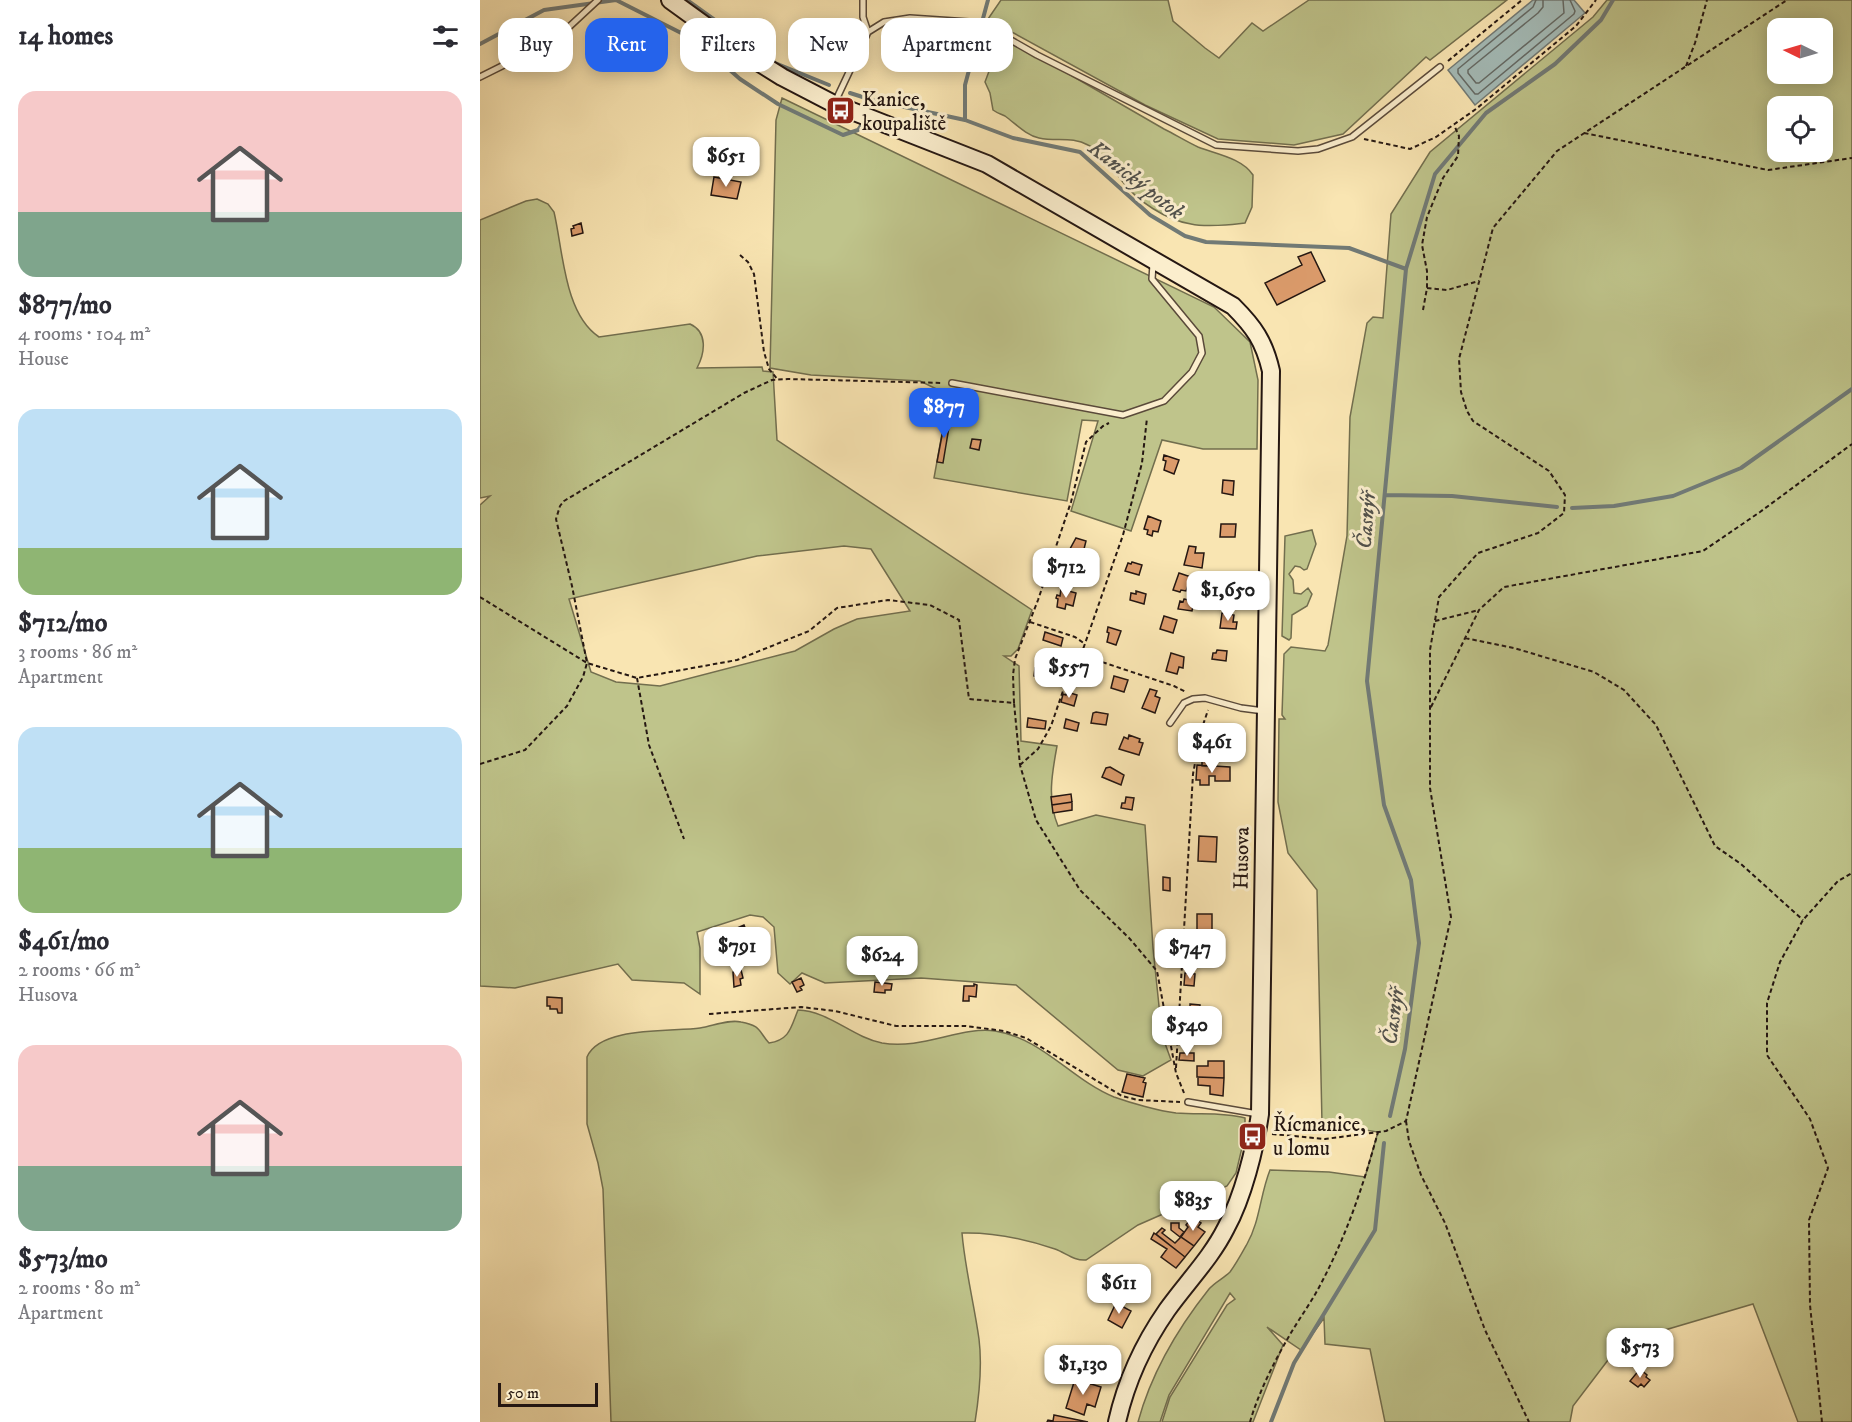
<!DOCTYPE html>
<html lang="en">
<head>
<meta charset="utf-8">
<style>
	:root { --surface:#fff; --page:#f2f2f3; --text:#2b2b33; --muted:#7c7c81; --accent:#2563eb }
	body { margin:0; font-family:"IM FELL DW Pica",serif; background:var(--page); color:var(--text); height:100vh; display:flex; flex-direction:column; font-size:22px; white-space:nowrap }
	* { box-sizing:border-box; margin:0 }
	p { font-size:20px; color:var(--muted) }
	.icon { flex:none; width:33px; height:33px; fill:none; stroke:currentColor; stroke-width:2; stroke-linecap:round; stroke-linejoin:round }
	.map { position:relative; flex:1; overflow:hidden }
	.sheet { display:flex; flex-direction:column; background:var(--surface); width:480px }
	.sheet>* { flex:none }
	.hud { position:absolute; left:18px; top:18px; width:570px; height:54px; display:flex; gap:12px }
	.needle { width:39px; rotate:275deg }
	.buttons { position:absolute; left:1287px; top:18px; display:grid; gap:12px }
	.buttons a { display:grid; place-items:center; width:66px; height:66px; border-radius:12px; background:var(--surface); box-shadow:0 3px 15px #0003; font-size:30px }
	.scale { position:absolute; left:18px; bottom:15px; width:100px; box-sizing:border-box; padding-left:6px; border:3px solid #251712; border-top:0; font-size:16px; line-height:21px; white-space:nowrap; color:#251712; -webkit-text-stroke:4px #fbeecd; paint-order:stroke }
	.price { position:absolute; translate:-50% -51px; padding:0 14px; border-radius:12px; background:#fff; color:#222; font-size:20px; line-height:39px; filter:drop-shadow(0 2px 3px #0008) }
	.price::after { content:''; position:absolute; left:50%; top:36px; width:18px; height:14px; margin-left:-9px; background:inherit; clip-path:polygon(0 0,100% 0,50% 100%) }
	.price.current { background:var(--accent); color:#fff }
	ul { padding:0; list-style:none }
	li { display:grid; align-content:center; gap:12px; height:318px; padding:0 18px }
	li span { display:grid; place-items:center; height:186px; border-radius:18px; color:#555 }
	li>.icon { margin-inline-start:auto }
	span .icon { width:108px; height:108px; fill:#fffc; stroke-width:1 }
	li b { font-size:26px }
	h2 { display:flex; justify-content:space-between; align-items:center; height:72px; padding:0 18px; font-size:26px }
	.chip { padding:0 21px; border-radius:18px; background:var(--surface); box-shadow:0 3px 15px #0003; font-size:21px; line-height:54px }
	.chip.current { background:var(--accent); color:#fff }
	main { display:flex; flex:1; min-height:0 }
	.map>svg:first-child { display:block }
	.green { fill:#bfc48b; stroke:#726e4e; stroke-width:1.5; fill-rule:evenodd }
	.water { fill:#a4bcb9; stroke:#717a76; stroke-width:1.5 }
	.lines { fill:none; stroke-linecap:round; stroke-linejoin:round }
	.shore { stroke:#646a66; stroke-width:1.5 }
	.stream { stroke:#717a76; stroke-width:4 }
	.building { fill:#db9b6b; stroke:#251712; stroke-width:1.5 }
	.service-casing { stroke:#5a4a3a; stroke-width:8 }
	.secondary-casing { stroke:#251712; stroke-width:20 }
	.path { stroke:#251712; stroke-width:2; stroke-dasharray:4.5 3; stroke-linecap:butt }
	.service { stroke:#fbeecd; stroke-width:5 }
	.secondary { stroke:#fbeecd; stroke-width:16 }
	.labels { text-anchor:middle; stroke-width:6; stroke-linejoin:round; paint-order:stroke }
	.poi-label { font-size:21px; fill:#251712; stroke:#fbeecd; text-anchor:start }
	.street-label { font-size:21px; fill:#251712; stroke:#fbeecd }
	.water-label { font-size:22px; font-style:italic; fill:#51514c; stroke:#fbeecd }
</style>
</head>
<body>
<main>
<section class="sheet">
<h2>14 homes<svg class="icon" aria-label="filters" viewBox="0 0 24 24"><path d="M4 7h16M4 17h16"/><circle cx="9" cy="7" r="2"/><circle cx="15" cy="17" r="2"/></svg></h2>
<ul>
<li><span style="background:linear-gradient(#f6c9c9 65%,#7fa58c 0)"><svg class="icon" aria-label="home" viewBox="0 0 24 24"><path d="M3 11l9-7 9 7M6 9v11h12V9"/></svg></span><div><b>$877/mo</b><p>4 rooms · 104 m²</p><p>House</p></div></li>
<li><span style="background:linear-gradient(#bfe0f5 75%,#8fb573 0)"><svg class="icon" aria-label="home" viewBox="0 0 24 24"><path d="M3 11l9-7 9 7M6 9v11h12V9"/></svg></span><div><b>$712/mo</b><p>3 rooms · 86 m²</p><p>Apartment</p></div></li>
<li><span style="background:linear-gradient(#bfe0f5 65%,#8fb573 0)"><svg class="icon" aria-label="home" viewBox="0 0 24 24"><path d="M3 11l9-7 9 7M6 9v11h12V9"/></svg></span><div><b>$461/mo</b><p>2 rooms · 66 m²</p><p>Husova</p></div></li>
<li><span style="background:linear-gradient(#f6c9c9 65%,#7fa58c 0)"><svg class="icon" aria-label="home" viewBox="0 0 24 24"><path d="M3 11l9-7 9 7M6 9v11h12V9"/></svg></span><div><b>$573/mo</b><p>2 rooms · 80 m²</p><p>Apartment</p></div></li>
</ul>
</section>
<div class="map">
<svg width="1372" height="1422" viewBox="0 0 1372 1422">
	<rect width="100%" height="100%" fill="#f9e5b2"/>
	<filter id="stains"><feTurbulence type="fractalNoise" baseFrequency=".00333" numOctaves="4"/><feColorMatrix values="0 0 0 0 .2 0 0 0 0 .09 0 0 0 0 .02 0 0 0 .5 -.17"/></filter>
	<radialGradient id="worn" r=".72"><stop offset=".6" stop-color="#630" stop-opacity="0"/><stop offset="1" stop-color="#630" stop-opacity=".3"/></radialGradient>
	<path class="green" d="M521,0h167l5,21 32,27 14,10 33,-35 11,8 46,-31h198l-77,60 -4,-3 -83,77 -49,11 -76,-6 -73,-34 -157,-86z
		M1127,0h245v1422h-54l-45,-118 -132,39 -48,63 -3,16h-185l-15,-73 -45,-5 -1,-26 -23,32 -34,-23 16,18 -30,77h-91l8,-25 57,-92 8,-6 -5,-6 -61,102 -9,27h-22c13,-48 40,-94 71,-133 6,-7 15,-11 21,-17 6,-8 12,-19 17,-28 13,-23 13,-49 23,-74l59,2 36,5 13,-45 -56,-9 -5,-233 -29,-37 -10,-51 1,-83h6l-3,-4 2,-61 7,-7 34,4 3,-6 19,-109 3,-119 17,-94 6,-6 10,1 8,-104 39,-62 163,-135zM1298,28h44v46h-44zM1298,106h44v46h-44z
		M515,34l27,13 142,82c12,6 23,13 34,18 18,7 44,11 55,28l-1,32 -7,16c-13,2 -41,4 -54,1 -25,-4 -54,-23 -69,-43 -10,-13 -18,-28 -34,-36 -16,-9 -32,-3 -49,-7 -13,-3 -23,-14 -34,-22 -4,-2 -8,-3 -12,-6l-3,-17 -5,-11 6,-16 -2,-17z
		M302,98l432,209 36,35 8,38 -1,69h-54l-41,-9 -31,91 -60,-20 27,-90 -16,-1 -15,81 -133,-23 15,-83 -29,-14 -109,-6 -41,-7 6,-248z
		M57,199l11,5 6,8c9,38 10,102 45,125l91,-13c18,8 15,29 7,44l65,-1 1,4 10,1 4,68 255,170 -14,39 -7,7h-7l15,10 2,75 36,5c-5,27 -10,54 1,80l38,-11 49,10 8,123 9,87 9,25 -28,16 -25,-6 -102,-85 -95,-7 -96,5 -23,-10 -12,11 -12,-11 -4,-46 -11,-10 -13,-2 -53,17 3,16v46l-16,-11 -52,-3 -14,-16 -103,24 -35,-2v-481l10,-9 -10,2v-278l46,-19zM364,546l27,3 39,62 -53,8 -23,10 -39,22 -135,35 -44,-4 -25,-10 -22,-73 188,-43z
		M832,530l4,14 -9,25 -3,1 -4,-3 -5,-1 -6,8 4,6 1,13 7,1 7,-6 4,6 -5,12 -15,9 -1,23 -2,2 -7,-4 3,-100z
		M318,1010c31,1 54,27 84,33 40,7 79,-17 113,-12 47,7 77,49 119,66 17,6 45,14 62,16 24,2 46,-1 69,5v17l-9,38 -9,13 -89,39 -52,35c-12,1 -20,-7 -31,-11 -30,-10 -61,-17 -93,-16 3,36 12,70 17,106 3,24 0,58 -4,83h-364l-8,-233 -5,-26 -11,-39v-67c13,-31 84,-25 113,-29 13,-2 29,-9 41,-6 21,4 17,9 28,21 21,-3 22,-16 29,-33z"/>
	<path class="water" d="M1053,0h41l11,13 -110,92 -27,-35z"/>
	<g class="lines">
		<path class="shore" d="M1056,0l-3,7 -75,62v4l17,21h3l96,-80 1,-3 -5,-11
			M1063,0v7l-5,6 -70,57v3l8,10h3l85,-70 -1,-13"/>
		<path class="stream" d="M207,0l88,63 54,22
			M0,44l64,-34 72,-10 81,41 43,38 38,25 65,31 15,-5 6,-9
			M370,93l22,7 93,20 48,18 67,14 70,63 35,21 21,6 143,6 57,21
			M391,114l1,-14
			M485,120v-35l23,-85
			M905,495l67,1 105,11
			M1092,508l42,-2 59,-10 68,-28 111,-79
			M910,1116l15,-67 14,-106 -8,-63 -27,-75 -17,-124 39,-412 29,-95 51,-61 69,-49 46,-44 12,-20
			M791,1422l23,-59 81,-133 9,-87"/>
	</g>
	<path class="building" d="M234,177l27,5 -4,17 -26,-4z
		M101,223l2,10 -11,3 -1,-7 3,-1 -1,-2z
		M831,252l14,29 -48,24 -12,-22 37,-18 -4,-8z
		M466,414l5,1 -8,48 -6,-1z
		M492,439l9,1 -2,10 -9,-2z
		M684,455l15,5 -5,14 -10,-4 2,-9 -3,-1z
		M743,480l11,1 -1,14 -11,-2z
		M668,516l13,5 -3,11 -5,-1 -1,5 -5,-2 1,-4 -4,-1z
		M741,524h15l-1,13h-15z
		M596,538l10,3 -4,16 -5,-1v-4l-7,-3z
		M709,546l7,1 -1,6h9l-2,15 -18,-3z
		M652,562l10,3 -3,10 -14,-4 3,-8 3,1z
		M699,573l12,4 -5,14 -5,-1 -1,2 -7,-2z
		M748,575l2,1 -1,13 -13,-1v-9l11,-1z
		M581,589l15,4 -3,13 -7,-2 -1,5 -8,-2 1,-8 -2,-1 1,-3 3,1z
		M656,591l10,3 -2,10 -14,-4 1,-7 5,1z
		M704,599l10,2 -2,10 -14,-2 2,-8 3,1z
		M742,613l12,2 -1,7h4l-1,7 -16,-1z
		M684,616l13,4 -4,13 -13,-4z
		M628,627l13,4 -5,14 -9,-3 2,-9 -2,-1z
		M565,632l18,6 -2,8 -18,-6z
		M737,650l10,1 -1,10 -14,-2 1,-6h3z
		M691,653l13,4 -1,11 -4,-1 -2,7 -11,-3z
		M603,659l13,4 -4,12 -15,-6 3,-9z
		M555,668l22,5 -1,8 -18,-2v-2l-4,-1z
		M634,676l14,4 -4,12 -13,-4z
		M670,689l7,2 -2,5 5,2 -5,15 -13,-5z
		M587,692l10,3 -3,11 -13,-4 2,-8 3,1z
		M616,712l12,2 -2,11 -15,-2 2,-10z
		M548,718l18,3 -1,8 -18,-2z
		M586,719l13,4 -2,8 -13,-3z
		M726,728l9,2 -1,14 -12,-2z
		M649,735l11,4 -1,3 4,1 -4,12 -20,-6 5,-12 4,2z
		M722,753l10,1 -1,7h3v5h-12z
		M717,765l33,2v14h-15v-5h-6v9h-9v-5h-4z
		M630,767l14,8 -3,10 -19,-8 4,-9z
		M591,794l1,8 -20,3 -1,-8z
		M646,797l8,1 -2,12 -11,-2 1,-5h3z
		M592,802v8l-19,3 -1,-8z
		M719,836l18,1 -1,25 -18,-1z
		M683,877l7,1v13l-7,-1z
		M717,914h15v25h-15z
		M264,925l4,10 -9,3 -4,-9z
		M709,948l17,1 -1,14 -18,-1z
		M261,970l2,8 -3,1 1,6 -7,2 -1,-15z
		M705,973l10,1 -1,12 -10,-1z
		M321,978l3,7 -4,2 2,3 -5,2 -5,-10z
		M395,982l17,2 -1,6h-6v3l-11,-1z
		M494,984l3,1 -1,12 -7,-1v5h-6l1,-15h10z
		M67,997l15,1v15h-4l-1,-4h-7v-3h-3z
		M710,1004l10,1 -1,12h-9z
		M701,1015l7,1v14l-7,-1z
		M701,1029l21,1 -1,8 -9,-1v5h-12z
		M700,1053h14v8l-15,-1z
		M728,1061h16v17l-27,-1v-11h11z
		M647,1074l18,4 -2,4 3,1 -3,14 -21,-5z
		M718,1077l26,1 -1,18 -13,-2v-8l-12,-1z
		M712,1217l9,6 -3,4 7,5 -11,14 -13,-9 7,-10 -2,-2z
		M691,1223h8v5l5,4 -4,5 -9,-7z
		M682,1228l3,2 -3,3 13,10 6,-6 13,9 -9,11 -29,-23z
		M674,1233l31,24 -9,11 -15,-11 6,-8 -16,-10z
		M655,1274l10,5 -2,3 4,2 -11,18 -21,-12 5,-9 8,4z
		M636,1303l15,8 -9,17 -14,-8z
		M1160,1369l7,6 -1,2 4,3 -6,7 -3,-3 -3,3 -8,-6z
		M595,1379l26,8 -6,20 -8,-3 -3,11 -18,-7z
		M574,1415l34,7h-41l1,-2 5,1z"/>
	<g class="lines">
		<defs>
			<path id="service" d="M383,0v17l5,15
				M0,77l76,-38 42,-39
				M355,102l33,-70 16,-10 26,-4 59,4 19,5 49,28 179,90 82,6 20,-2 34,-12 88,-70
				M472,383l171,32 41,-14 28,-29 10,-19 -3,-17 -47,-57 1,-15
				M690,723l14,-20 9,-4 12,-1 36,10 23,3
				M708,1102l70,12"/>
			<path id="secondary" d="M190,0l69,50 43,27 52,27 153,60 246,142c21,21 31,35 38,65l-11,743c-5,35 -17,83 -34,114 -15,30 -39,54 -59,82 -23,33 -41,72 -50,112"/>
		</defs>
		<use href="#service" class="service-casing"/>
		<use href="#secondary" class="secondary-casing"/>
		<path class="path" d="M968,61l74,-61
			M1206,66l9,-23 12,-43
			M1104,133l184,37 84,-12
			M884,139l46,10 26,-12 40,-28 100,-83 20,-26
			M260,255l8,7 6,12 10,78 5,17 9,11
			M947,288l20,2 32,-9
			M943,310l4,-22v-17l-5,-26 5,-28 16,-39 15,-22 1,-20 -5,-11
			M0,597l107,66 50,15 100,-18 72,-29 28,-23 51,-8 42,5 29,15 10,79 45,4 6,62 16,55 44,70 50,49 27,32 19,102 8,20
			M955,621l44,-11
			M550,622l45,15 10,7
			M985,638l49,10 80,24 30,18 32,35 59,121 26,18 62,56
			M601,655l93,31 12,6
			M157,678l12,67 35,94
			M534,703l-1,-28 2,-16 23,-59 33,-98 15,-60 17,-16 6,-3
			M951,707l48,-97 25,-23 199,-36 57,-39 92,-68
			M0,764l45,-14 42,-44 16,-29 4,-14 -15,-77 -16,-67 4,-13 4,-5 180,-108 28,-13 16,-1 155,4
			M540,765l18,-16 13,-23 14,-41 16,-30 42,-120 19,-72 5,-45
			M229,1014l92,-7 34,4 61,15h70l38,5 22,7 96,58 16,4 42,2
			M696,1068l17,-294 8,-43 7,-21
			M926,1121l3,20 12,34 24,48 40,107 44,92
			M792,1134l53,5 61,-8 20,-10 45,-204 -21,-129v-138l9,-53 39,-44 60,-20 26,-20 1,-18 -16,-24 -76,-50 -6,-10 -6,-19 -2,-33 34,-131 64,-77 230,-151
			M770,1422c8,-28 23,-58 38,-84 9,-16 20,-31 29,-47 28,-51 46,-104 61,-159
			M1342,1422l-12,-117 -1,-85 19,-52 -18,-49 -43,-64v-52l13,-41 23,-42 35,-39 14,-8"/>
		<use href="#service" class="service"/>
		<use href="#secondary" class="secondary"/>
	</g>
	<defs>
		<symbol id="bus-square" viewBox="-11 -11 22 22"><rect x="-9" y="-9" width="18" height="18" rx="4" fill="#8f2418" stroke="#fbeecd"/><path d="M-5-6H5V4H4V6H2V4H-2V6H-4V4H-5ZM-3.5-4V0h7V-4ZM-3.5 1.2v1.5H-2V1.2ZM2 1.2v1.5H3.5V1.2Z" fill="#fff"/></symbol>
	</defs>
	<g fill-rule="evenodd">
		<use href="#bus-square" x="344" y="94" width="33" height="33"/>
		<use href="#bus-square" x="756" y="1120" width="33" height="33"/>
	</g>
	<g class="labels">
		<g class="poi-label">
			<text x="382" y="106">Kanice,<tspan x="382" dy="24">koupaliště</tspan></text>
			<text x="793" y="1131">Řícmanice,<tspan x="793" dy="24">u lomu</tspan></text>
		</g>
		<g class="street-label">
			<text transform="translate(761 858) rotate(-89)" y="7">Husova</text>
		</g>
		<g class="water-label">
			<text transform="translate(657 179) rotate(38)" y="8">Kanický potok</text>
			<text transform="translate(885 520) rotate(-85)" y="8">Časnýř</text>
			<text transform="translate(912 1016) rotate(-82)" y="8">Časnýř</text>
		</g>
	</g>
	<rect width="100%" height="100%" filter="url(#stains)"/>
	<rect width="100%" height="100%" fill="url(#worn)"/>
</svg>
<div class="buttons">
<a><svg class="needle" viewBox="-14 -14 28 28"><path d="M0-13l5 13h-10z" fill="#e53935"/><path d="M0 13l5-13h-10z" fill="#7c7c81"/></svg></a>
<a><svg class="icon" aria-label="locate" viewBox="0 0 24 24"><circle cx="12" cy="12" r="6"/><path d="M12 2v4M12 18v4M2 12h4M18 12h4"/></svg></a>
</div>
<div class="scale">50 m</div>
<b class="price" style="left:246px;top:188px">$651</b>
<b class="price current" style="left:464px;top:439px">$877</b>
<b class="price" style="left:586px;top:599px">$712</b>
<b class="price" style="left:748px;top:622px">$1,650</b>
<b class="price" style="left:589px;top:699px">$557</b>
<b class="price" style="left:732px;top:774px">$461</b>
<b class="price" style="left:257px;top:978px">$791</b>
<b class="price" style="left:710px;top:980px">$747</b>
<b class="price" style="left:402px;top:987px">$624</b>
<b class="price" style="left:707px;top:1057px">$540</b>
<b class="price" style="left:713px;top:1232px">$835</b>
<b class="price" style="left:639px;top:1315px">$611</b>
<b class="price" style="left:1160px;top:1379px">$573</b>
<b class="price" style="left:603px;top:1396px">$1,130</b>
<div class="hud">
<a class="chip">Buy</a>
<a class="chip current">Rent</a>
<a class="chip">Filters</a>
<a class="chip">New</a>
<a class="chip">Apartment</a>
</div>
</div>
</main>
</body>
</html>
